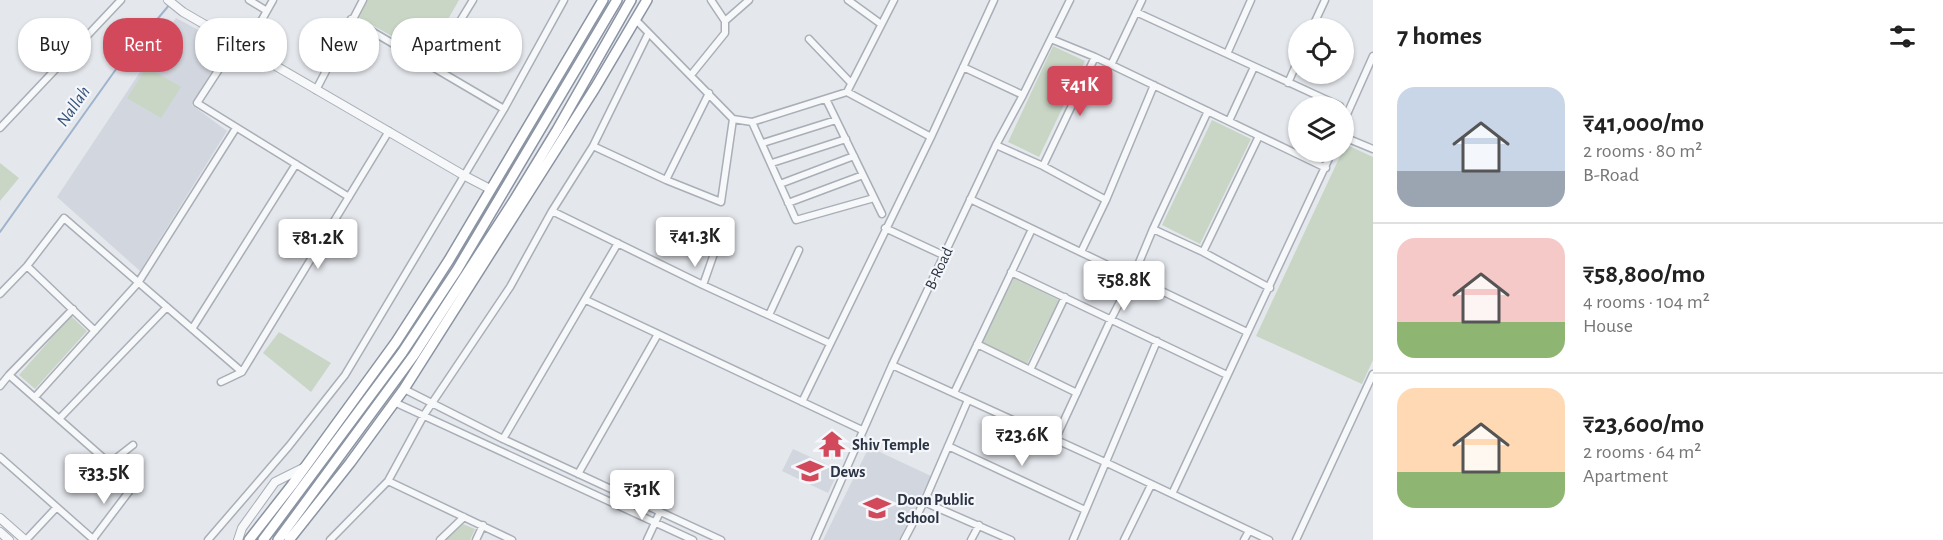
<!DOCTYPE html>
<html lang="en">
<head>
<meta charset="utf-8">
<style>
	:root { --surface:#fff; --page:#f6f6f6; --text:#222; --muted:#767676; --line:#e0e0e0; --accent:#d1495b }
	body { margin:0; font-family:"Alegreya Sans",sans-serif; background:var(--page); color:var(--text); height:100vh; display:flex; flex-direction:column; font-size:22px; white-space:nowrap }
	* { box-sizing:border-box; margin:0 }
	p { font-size:20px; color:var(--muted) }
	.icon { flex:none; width:33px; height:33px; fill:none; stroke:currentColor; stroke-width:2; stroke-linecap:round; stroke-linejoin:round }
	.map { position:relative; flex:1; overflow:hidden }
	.side { display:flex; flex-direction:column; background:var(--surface); width:570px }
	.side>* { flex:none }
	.hud { position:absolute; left:18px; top:18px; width:570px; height:54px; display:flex; gap:12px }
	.fabs { position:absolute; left:1288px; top:18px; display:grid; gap:12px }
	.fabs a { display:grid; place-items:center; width:66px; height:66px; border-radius:50%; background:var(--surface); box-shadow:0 2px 4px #0004; font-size:30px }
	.price { position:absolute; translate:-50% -51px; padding:0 14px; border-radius:6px; background:#fff; color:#222; font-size:20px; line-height:39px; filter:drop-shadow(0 2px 3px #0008) }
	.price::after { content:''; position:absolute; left:50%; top:36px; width:18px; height:14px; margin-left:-9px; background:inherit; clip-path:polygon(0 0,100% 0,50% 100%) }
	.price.on { background:var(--accent); color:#fff }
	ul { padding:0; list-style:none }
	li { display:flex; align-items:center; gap:18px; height:150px; padding:0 24px }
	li+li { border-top:2px solid var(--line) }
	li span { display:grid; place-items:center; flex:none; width:168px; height:120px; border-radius:18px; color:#555 }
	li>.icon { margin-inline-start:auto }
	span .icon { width:72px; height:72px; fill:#fffc; stroke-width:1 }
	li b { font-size:26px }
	h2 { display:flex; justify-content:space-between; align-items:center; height:72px; padding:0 24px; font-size:26px }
	.chip { padding:0 21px; border-radius:24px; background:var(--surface); box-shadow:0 2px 4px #0004; font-size:21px; line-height:54px }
	.chip.on { background:var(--accent); color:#fff }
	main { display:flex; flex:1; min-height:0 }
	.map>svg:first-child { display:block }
	.built { fill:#d2d6de }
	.green { fill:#c9d6c5 }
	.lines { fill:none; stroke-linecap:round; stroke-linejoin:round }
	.stream { stroke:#9fb4cc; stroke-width:2 }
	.minor-casing { stroke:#a9aeb7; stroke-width:9 }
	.tertiary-casing { stroke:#a9aeb7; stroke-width:10 }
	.trunk-casing { stroke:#8b94a3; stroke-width:12 }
	.minor { stroke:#f7f8fa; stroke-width:6 }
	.tertiary { stroke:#f7f8fa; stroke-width:8 }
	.trunk { stroke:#fff; stroke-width:9 }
	.labels { text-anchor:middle; stroke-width:4.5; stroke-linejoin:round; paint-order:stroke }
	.street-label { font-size:16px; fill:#2b3445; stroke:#f4f6f9 }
	.poi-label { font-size:16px; font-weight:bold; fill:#2b3445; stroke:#f4f6f9; text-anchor:start }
	.water-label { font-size:18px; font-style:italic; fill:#34527a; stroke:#f4f6f9 }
</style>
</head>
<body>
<main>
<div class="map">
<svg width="1373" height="540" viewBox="0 0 1373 540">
	<rect width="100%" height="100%" fill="#e4e7ec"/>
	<path class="built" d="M176,18l52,28 -36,59 35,26 -87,140 -83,-74z
		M869,447l62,29 -32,64h-76z
		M793,449l46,21 -11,23 -46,-22z"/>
	<path class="green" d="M367,0h92l-32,56 -69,-39z
		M1053,46l32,15 -46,96 -31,-15z
		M147,67l34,20 -20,31 -34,-20z
		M1212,120l39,19 -51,105 -38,-19z
		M1345,144l28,13v203l-11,24 -106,-48 86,-184h2z
		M0,163l19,15 -19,23z
		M1014,278l45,22 -33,66 -45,-23z
		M71,316l16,15 -52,58 -16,-14z
		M279,332l52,31 -20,29 -48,-39z
		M463,524l12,5 -5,11h-24z"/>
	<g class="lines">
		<path class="stream" d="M0,232l119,-167 51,-61"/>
		<defs>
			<path id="minor" d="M249,0l18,11
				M848,0l33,24
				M1136,12l204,94
				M351,19l153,90
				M636,20l97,99 19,3 95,-30 84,45
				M725,21l24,-21
				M1312,28l13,-28
				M809,39l42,44
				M1051,39l44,18 231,111
				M236,43l-39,60 152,94
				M246,48l27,-48
				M1227,54l24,-54
				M1111,65l31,-65
				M432,67l41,-67
				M963,67l60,28
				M691,75l34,-42v-12l-14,-21
				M1288,83l11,-25
				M316,90l47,-90
				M847,92l47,-92
				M826,99l56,115
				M1229,121l25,-54
				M1344,121l29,-65
				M752,122l44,98 78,-22
				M0,128l121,-128
				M1344,137l29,12
				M763,143l73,-23
				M996,145l47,21 63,34
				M593,146l73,34 55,22 12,-83
				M772,163l74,-24
				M1043,166l52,-109
				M666,180l43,-87
				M780,184l74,-28
				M970,199l277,133
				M788,203l75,-28
				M552,211l151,74 126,58
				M885,228l58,27
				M1153,229l50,23 67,36
				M1081,252l25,-52 48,-115
				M1203,252l56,-116
				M27,266l68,65
				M1011,272l216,103
				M703,285l21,-60
				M0,294l27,-28 37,-48 178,154
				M586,300l276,130
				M769,315l30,-65
				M192,329l104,-165
				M977,344l100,49
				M892,365l215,98 162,77
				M1030,370l35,-73
				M9,375l125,110 -41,54
				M221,382l21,-10 147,-241
				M0,386l9,-11 64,-66
				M404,389l99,50 218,101
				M954,393l78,-164
				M35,397l103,-114 98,-155
				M394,402l299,138
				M802,402l129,-265 63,-137
				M59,419l108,-112
				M503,439l115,-196
				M1055,440l56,-121 22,-42 20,-48 55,-118
				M948,446l137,64
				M0,457l94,83
				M110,463l23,-18
				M578,474l80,-140
				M388,481l124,59
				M1172,494l160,-342
				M924,502l87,38
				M26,540l30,-32
				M208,540l81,-94 56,-71 159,-266 60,-109
				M330,540l58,-59 36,-66 86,-128 42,-76 41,-65 55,-112
				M440,540l24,-23
				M476,540l7,-15
				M647,540l13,-28
				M815,540l77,-175 104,-220 27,-50 47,-95
				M904,540l20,-38 44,-102
				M971,540l8,-15
				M1073,540l84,-199
				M1124,540l27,-55
				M1244,540l5,-9
				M1296,540l77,-166"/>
			<path id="tertiary" d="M168,0l15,12 282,164 25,13
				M0,518l25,22
				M0,532l9,8
				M238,540l4,-12 33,-46 28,-14"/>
			<path id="trunk" d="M249,540l43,-55 104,-143 53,-82 154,-260
				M263,540l139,-187 55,-83 160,-270
				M278,540l136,-185 99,-153 44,-72 74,-130
				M289,540l61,-77 54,-74 191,-301 52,-88"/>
		</defs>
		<use href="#minor" class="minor-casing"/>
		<use href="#tertiary" class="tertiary-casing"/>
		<use href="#trunk" class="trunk-casing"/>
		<use href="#minor" class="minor"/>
		<use href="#tertiary" class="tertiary"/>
		<use href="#trunk" class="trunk"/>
	</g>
	<defs>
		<symbol id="temple-bare" viewBox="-9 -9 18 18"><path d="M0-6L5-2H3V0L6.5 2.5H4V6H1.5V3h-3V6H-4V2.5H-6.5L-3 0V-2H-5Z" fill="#d1495b" stroke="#f4f6f9" stroke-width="2.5" paint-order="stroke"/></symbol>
		<symbol id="school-bare" viewBox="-9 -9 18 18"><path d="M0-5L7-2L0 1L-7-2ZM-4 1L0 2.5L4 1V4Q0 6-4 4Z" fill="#d1495b" stroke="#f4f6f9" stroke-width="2.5" paint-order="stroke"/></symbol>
	</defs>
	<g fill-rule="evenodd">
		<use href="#temple-bare" x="813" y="425" width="38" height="38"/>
		<use href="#school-bare" x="791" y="452" width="38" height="38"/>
		<use href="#school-bare" x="858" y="489" width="38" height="38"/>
	</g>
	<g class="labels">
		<g class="street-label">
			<text transform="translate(938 268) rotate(-65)" y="6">B-Road</text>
		</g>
		<g class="poi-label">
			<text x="852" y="450">Shiv Temple</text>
			<text x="830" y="477">Dews</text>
			<text x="897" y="505">Doon Public<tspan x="897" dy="18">School</tspan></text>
		</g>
		<g class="water-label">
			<text transform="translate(73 106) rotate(-55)" y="6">Nallah</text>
		</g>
	</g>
</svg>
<div class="fabs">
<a><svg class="icon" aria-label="locate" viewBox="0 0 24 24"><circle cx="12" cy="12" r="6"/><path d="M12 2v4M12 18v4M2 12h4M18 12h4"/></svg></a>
<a><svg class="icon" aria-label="layers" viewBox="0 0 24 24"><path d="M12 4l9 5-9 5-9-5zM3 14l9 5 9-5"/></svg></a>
</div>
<b class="price on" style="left:1080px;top:117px">₹41K</b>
<b class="price" style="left:695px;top:268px">₹41.3K</b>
<b class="price" style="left:318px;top:270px">₹81.2K</b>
<b class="price" style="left:1124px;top:312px">₹58.8K</b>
<b class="price" style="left:1022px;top:467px">₹23.6K</b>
<b class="price" style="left:104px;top:505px">₹33.5K</b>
<b class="price" style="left:642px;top:521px">₹31K</b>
<div class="hud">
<a class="chip">Buy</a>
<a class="chip on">Rent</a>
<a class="chip">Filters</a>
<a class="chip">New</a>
<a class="chip">Apartment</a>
</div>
</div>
<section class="side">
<h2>7 homes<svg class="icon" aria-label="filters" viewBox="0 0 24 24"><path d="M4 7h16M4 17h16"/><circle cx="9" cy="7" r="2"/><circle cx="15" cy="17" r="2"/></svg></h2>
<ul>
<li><span style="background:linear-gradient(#c9d6e8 70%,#9aa5b1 0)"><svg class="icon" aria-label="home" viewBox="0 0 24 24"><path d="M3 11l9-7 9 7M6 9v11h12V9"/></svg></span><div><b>₹41,000/mo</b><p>2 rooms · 80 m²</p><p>B-Road</p></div></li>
<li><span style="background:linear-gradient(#f6c9c9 70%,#8fb573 0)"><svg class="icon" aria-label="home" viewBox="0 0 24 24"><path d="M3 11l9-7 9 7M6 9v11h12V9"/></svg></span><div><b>₹58,800/mo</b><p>4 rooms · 104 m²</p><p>House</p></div></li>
<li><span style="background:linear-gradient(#ffd9b3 70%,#8fb573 0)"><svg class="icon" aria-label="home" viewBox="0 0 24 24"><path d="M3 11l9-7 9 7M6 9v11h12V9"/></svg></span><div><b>₹23,600/mo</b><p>2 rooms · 64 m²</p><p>Apartment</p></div></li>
</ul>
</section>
</main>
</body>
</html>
